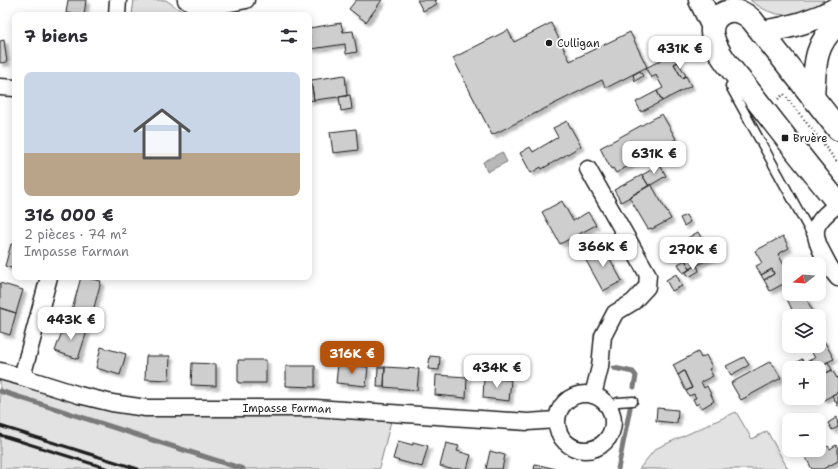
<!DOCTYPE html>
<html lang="fr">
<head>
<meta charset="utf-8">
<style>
	:root { --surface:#fff; --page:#f7f7f7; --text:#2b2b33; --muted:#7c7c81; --accent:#b45309 }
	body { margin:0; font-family:"Shantell Sans",sans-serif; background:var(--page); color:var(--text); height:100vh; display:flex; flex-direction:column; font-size:15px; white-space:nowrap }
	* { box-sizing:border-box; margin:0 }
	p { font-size:13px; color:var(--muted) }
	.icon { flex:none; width:22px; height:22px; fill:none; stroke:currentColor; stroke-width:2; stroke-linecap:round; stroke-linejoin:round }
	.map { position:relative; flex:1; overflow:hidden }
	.drawer { position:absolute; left:12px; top:12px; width:300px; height:268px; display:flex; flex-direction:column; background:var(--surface); border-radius:8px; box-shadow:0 2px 10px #0003 }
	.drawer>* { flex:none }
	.needle { width:26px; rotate:253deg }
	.controls { position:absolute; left:782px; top:257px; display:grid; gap:8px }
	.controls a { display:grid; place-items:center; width:44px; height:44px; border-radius:8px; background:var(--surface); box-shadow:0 2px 10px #0003; font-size:20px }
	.price { position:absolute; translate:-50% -34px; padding:0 9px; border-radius:8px; background:#fff; color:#222; font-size:13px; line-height:26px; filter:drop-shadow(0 1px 2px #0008) }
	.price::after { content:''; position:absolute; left:50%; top:24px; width:12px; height:9px; margin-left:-6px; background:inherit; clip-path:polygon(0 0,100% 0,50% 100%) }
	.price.selected { background:var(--accent); color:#fff }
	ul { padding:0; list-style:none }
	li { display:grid; align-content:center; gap:8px; height:212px; padding:0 12px }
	li span { display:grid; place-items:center; height:124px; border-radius:8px; color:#555 }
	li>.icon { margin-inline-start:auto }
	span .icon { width:72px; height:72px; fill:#fffc; stroke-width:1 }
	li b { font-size:17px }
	h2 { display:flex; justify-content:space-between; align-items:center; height:48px; padding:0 12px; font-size:17px }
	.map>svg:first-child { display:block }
	.green { fill:#e2e2e2; stroke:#7f7f7f }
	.water { fill:#b8b8b8; stroke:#7a7a7a }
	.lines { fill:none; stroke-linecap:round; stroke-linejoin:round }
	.stream { stroke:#7a7a7a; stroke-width:5 }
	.building { fill:#cecece; stroke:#1c1c1c; filter:url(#shadow) }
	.lane-casing { stroke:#1c1c1c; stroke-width:11 }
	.street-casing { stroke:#1c1c1c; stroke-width:19 }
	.secondary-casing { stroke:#1c1c1c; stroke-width:25 }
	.primary-casing { stroke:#1c1c1c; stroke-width:25 }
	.path { stroke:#1c1c1c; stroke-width:2.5; stroke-dasharray:1 3; stroke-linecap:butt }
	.lane { stroke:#fff; stroke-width:8 }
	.street { stroke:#fff; stroke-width:16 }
	.secondary { stroke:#fff; stroke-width:22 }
	.primary { stroke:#fff; stroke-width:22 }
	.rail { stroke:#1c1c1c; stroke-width:3 }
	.poi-dot { fill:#1c1c1c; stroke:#fff; stroke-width:1.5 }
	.labels { text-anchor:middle; stroke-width:3.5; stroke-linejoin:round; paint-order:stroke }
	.poi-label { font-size:11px; fill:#1c1c1c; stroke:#fff; text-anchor:start }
	.street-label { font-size:11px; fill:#1c1c1c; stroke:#fff }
</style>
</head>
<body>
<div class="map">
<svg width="838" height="469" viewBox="0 0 838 469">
	<defs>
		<filter id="shadow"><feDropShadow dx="3.5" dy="3.5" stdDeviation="1" flood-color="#0004"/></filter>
	</defs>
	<rect width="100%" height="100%" fill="#fff"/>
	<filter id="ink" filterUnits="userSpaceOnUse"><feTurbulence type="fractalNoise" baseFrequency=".025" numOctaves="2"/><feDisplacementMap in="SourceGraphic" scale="8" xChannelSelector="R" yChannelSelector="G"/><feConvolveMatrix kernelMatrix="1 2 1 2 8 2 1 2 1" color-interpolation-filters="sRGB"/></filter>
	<g filter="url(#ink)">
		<path class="green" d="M134,0h32l21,15h-55z
			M750,0h74c-26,20 -49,20 -74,0z
			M0,371l112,32 281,10 -14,56h-379z
			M736,412l16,27 15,-8 21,38h-149l16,-20z"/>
		<path class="water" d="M502,152l5,10 -20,10 -4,-10z"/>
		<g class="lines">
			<path class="stream" d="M614,368l19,4 3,4 -2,11
				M0,391l243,78
				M618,469l12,-61"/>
		</g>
		<path class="building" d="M68,0h18l-2,15 -18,-2z
			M356,0h26l-16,22 -17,-13z
			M417,0h20l-2,1 2,3 -14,7z
			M341,23l2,9 10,-1 4,21 -11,2 -1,-10 -34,5 -2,-21z
			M551,23l19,38 60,-29 17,35 -41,21 -4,-8 -110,55 -39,-77 55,-28 6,12z
			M4,40l3,22 -7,1v-22z
			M674,53l4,9 -4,2 8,14 4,-2 5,10 -29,15 -5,-10 6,-3 -7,-13 -5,3 -5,-10z
			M678,62l8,14 -4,2 -8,-14z
			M640,71l3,5 -8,5 -2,-6z
			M345,75l2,21 -33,4 -3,-20z
			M309,80h2l3,20 -5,1z
			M657,91l5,10 -21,11 -5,-10z
			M350,95l2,14 -11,2 -2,-14z
			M662,114l14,25 -60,34 -3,-5 -2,1 -11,-21z
			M567,121l14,25 -39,23 -1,-2 -10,6 -11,-20 10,-6 3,5 25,-15 -5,-9z
			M356,129l2,21 -25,3 -3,-21z
			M660,165l6,11 -17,10 -7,-11z
			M642,175l7,11 -28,16 -7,-12z
			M651,184l20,35 -19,10 -1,-1 -3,1 -19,-32z
			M562,201l11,20 15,-9 8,13 -36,19 -18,-32z
			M686,215l4,7 -6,4 -4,-8z
			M698,232l14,25 -22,12 -13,-25z
			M783,236l6,12 -11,6 11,21v6l-19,10 -6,-11 10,-6 -2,-5 -11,6 -5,-9 6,-3 -7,-12z
			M11,244l4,1v24l-10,-3z
			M600,246l4,7 2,-1 16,29 -19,10 -20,-36z
			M685,260l5,9 -7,4 -5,-9z
			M697,265l2,6 -10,6 -3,-5z
			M772,269l2,5 -10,6 -3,-5z
			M676,274l6,12 -10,5 -6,-11z
			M81,277l20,4 -9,34 -20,-5z
			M0,283l23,7 -7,23 -16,-5z
			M789,291v3h8l-10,5 -3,-6z
			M797,294h7l11,22h-20l-8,-17z
			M0,308l16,5 -6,22 -10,-3z
			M65,323l22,8 -9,28 -23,-8z
			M823,339l11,20 -20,9 -4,-8 5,-2 -7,-12h11v-5z
			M101,347l25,7 -6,21 -24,-7z
			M698,352l3,6 5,-3 6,12 -3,2 4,7 -12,6 3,6 3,-2 7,15 -12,7 -3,-5 -3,2 -3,-6 3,-1 -2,-4 -5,2 -3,-5 6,-3 -8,-17 -6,4 -5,-10z
			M146,356h24l-1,24 -24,-1z
			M430,356l10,1 -1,13 -11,-1z
			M744,357l5,8 -18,10 -5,-9z
			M802,359l2,4 6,-3 4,8h-23l-1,-2z
			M238,360h28v23h-28z
			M771,361l10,17 -40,22 -10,-17z
			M828,362l4,8 -8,4 -5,-7z
			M192,363l24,1v22l-25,-1z
			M338,364l30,3 -2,19 -30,-3z
			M286,366h29v21l-29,-1z
			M378,367h7l-1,20h-7z
			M385,367l34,2 -2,21 -33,-3z
			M832,370l6,10v12l-14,8 -5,-8 5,-3 -5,-12z
			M684,371l8,17 -6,3 -8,-16z
			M436,375l31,2 -1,21 -31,-3z
			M484,378l27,2 -2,21 -26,-3z
			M838,392v14l-6,-11z
			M657,408l21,2 -1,13 -21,-2z
			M837,417l1,10 -6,3 -4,-7z
			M398,441l15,4v-3l15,4 -6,21 -29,-8z
			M446,443l13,3 -2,5 14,4 -4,14h-17l-10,-3z
			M836,445l2,3v13l-15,8h-11l-6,-11 22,-12 2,3z
			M490,451l15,4 -3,14h-16z
			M535,464l21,5h-22z"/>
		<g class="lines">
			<defs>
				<path id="lane" d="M736,78l-6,8 83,151
					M609,406l9,-4 15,-1"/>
				<g id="street">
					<path d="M186,0c18,11 41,3 60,0"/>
					<path d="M117,15l1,-15"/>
					<path d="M0,87l15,1"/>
					<path d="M588,169l60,106 -1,12 -14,15 -18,11 -12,23 -3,31 -7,28"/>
					<path d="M838,204c-23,18 -29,26 -14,52 4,8 8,16 14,22"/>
					<path d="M0,371l22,6 27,-100"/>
					<path id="s1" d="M22,377l57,18 33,8 34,5h169l213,14 28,-2"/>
					<circle cx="585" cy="422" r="28"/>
				</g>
				<path id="secondary" d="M762,32c28,-4 51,-11 76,-24
					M813,98c2,-30 0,-54 25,-74"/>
				<path id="primary" d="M700,0l12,25
					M838,129l-86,-109c-6,-6 -13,-10 -22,-9 -13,2 -21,14 -17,26 5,19 22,36 34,51 30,39 60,77 91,115"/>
			</defs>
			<use href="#lane" class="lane-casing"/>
			<use href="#street" class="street-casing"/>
			<use href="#secondary" class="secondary-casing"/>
			<use href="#primary" class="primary-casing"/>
			<path class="path" d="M778,99l6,-5 54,69"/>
			<use href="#lane" class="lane"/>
			<use href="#street" class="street"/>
			<use href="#secondary" class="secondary"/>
			<use href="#primary" class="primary"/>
			<path class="rail" d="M0,426l138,43
				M0,435l109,34"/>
		</g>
	</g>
	<g class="poi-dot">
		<circle cx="549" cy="43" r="4"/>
		<rect x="781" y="134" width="8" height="8" rx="2"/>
	</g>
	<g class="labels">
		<g class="poi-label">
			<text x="557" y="47">Culligan</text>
			<text x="793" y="142">Bruère</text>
		</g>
		<g class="street-label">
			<text dy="4" stroke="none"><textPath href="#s1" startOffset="269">Impasse Farman</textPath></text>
		</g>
	</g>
</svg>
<div class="controls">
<a><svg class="needle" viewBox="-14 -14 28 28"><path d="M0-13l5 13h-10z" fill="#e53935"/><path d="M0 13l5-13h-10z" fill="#7c7c81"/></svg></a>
<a><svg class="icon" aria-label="layers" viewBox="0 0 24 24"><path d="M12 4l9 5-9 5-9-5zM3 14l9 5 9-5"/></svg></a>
<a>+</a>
<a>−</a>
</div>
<b class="price" style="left:680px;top:70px">431K €</b>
<b class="price" style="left:654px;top:175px">631K €</b>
<b class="price" style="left:603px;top:268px">366K €</b>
<b class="price" style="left:693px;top:271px">270K €</b>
<b class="price" style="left:71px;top:341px">443K €</b>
<b class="price selected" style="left:352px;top:375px">316K €</b>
<b class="price" style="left:497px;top:389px">434K €</b>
<section class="drawer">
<h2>7 biens<svg class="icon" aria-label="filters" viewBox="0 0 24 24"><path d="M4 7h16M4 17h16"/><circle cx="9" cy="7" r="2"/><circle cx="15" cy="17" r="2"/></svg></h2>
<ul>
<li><span style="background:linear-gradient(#c9d6e8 65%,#b9a48a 0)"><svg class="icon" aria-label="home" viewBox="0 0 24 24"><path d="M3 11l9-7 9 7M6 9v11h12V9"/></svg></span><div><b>316 000 €</b><p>2 pièces · 74 m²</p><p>Impasse Farman</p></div></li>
</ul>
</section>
</div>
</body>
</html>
